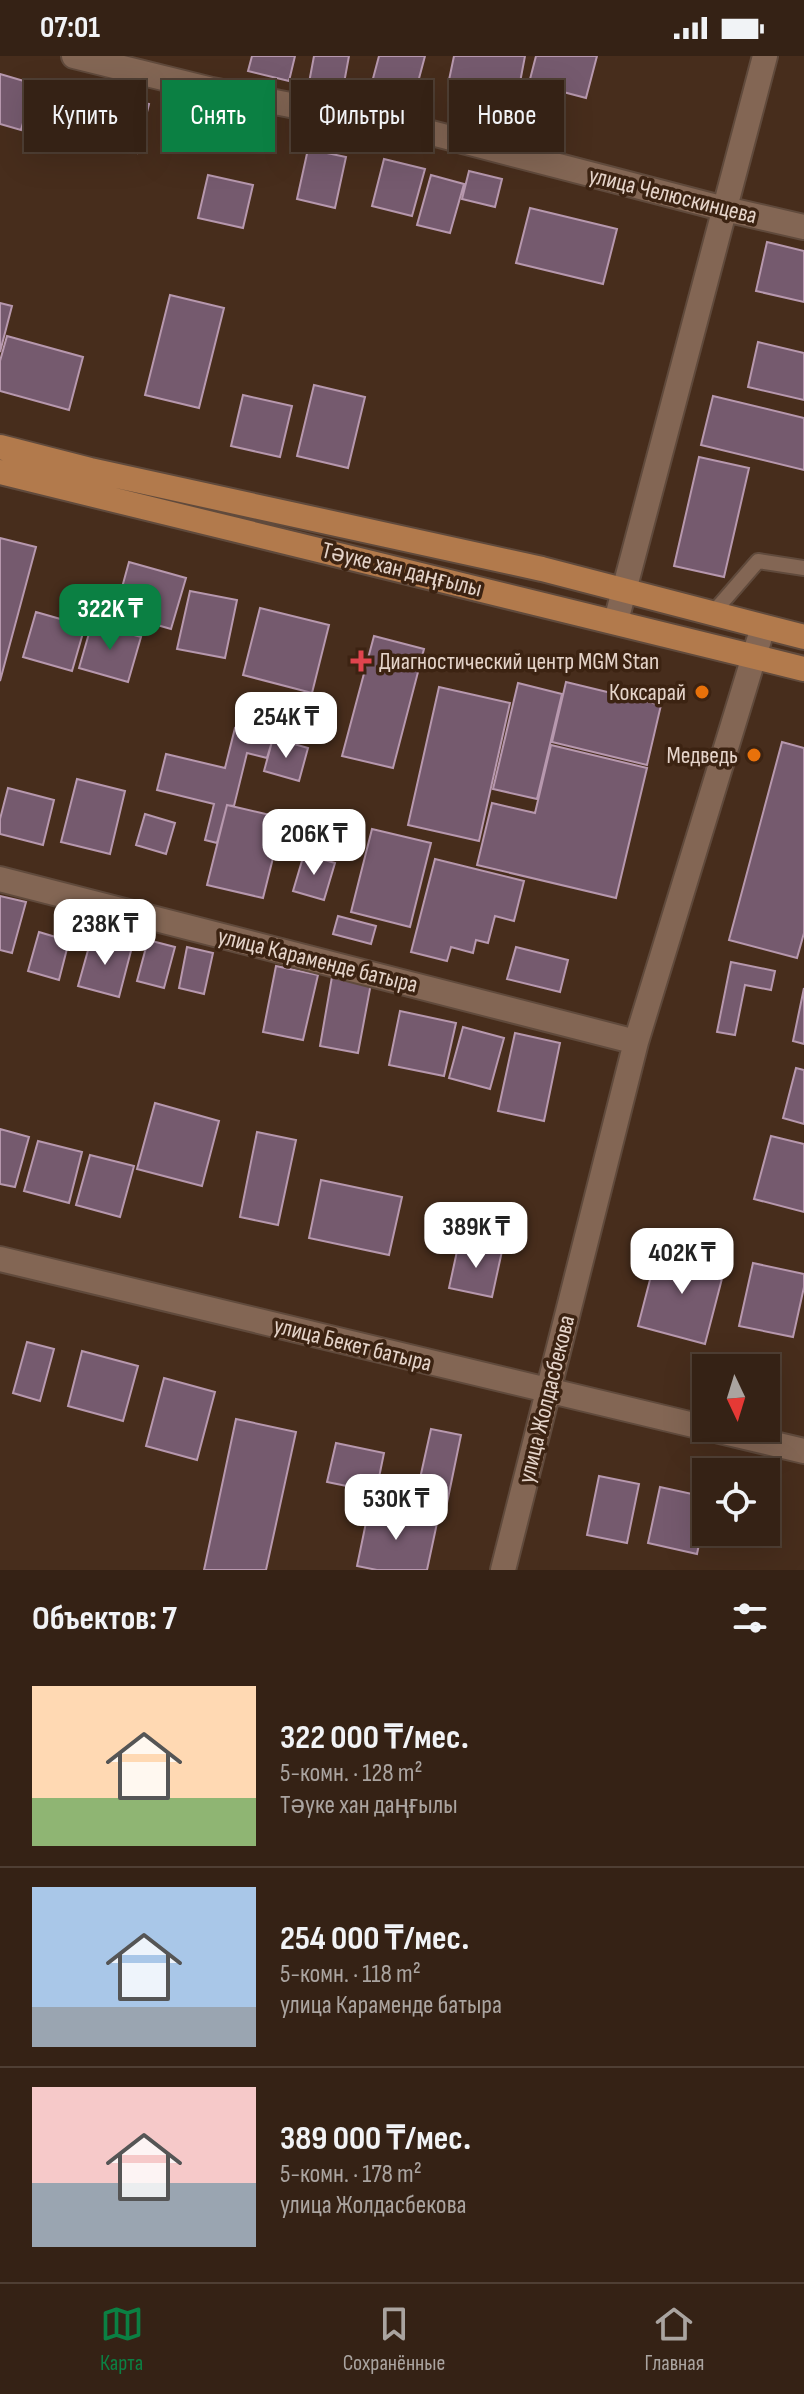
<!DOCTYPE html>
<html lang="ru">
<head>
<meta charset="utf-8">
<style>
	:root { --surface:#352215; --page:#3d2a1e; --text:#f1f3f6; --muted:#aaa4a0; --line:#4f3f34; --accent:#0b8043 }
	body { margin:0; font-family:"Sofia Sans Condensed",sans-serif; background:var(--page); color:var(--text); height:100vh; display:flex; flex-direction:column; font-size:30px; white-space:nowrap }
	* { box-sizing:border-box; margin:0 }
	p { font-size:26px; color:var(--muted) }
	.icon { flex:none; width:44px; height:44px; fill:none; stroke:currentColor; stroke-width:2; stroke-linecap:round; stroke-linejoin:round }
	.map { position:relative; height:1514px; overflow:hidden }
	.sheet { display:flex; flex-direction:column; background:var(--surface); flex:1 }
	.sheet>* { flex:none }
	.banner { position:absolute; left:24px; top:24px; width:756px; height:72px; display:flex; gap:16px }
	.needle { width:52px; rotate:176deg }
	.controls { position:absolute; left:692px; top:1298px; display:grid; gap:16px }
	.controls a { display:grid; place-items:center; width:88px; height:88px; border-radius:0px; background:var(--surface); box-shadow:0 8px 32px #0002,0 0 0 2px var(--line); font-size:40px }
	.price { position:absolute; translate:-50% -68px; padding:0 18px; border-radius:16px; background:#fff; color:#222; font-size:26px; line-height:52px; filter:drop-shadow(0 2px 4px #0008) }
	.price::after { content:''; position:absolute; left:50%; top:48px; width:24px; height:18px; margin-left:-12px; background:inherit; clip-path:polygon(0 0,100% 0,50% 100%) }
	.price.current { background:var(--accent); color:#fff }
	ul { padding:0; list-style:none }
	li { display:flex; align-items:center; gap:24px; height:200px; padding:0 32px }
	li+li { border-top:2px solid var(--line) }
	li span { display:grid; place-items:center; flex:none; width:224px; height:160px; border-radius:0px; color:#555 }
	li>.icon { margin-inline-start:auto }
	span .icon { width:96px; height:96px; fill:#fffc; stroke-width:1 }
	li b { font-size:34px }
	h2 { display:flex; justify-content:space-between; align-items:center; height:96px; padding:0 32px; font-size:34px }
	.chip { padding:0 28px; border-radius:0px; background:var(--surface); box-shadow:0 8px 32px #0002,0 0 0 2px var(--line); font-size:28px; line-height:72px }
	.chip.current { background:var(--accent); color:#fff }
	.status { display:flex; justify-content:space-between; align-items:center; height:56px; padding:0 40px; background:var(--surface); direction:ltr }
	.status svg { height:22px; fill:currentColor }
	.menu { display:flex; justify-content:space-around; align-items:center; height:112px; border-top:2px solid var(--line); background:var(--surface); font-size:22px; color:var(--muted) }
	.menu a { display:grid; justify-items:center; gap:4px }
	.menu .current { color:var(--accent) }
	.map>svg:first-child { display:block }
	.building { fill:#755a6e; stroke:#b798ae; stroke-width:2 }
	.lines { fill:none; stroke-linecap:round; stroke-linejoin:round }
	.lane-casing { stroke:#604a3c; stroke-width:18 }
	.street-casing { stroke:#604a3c; stroke-width:28 }
	.primary-casing { stroke:#604a3c; stroke-width:28 }
	.lane { stroke:#836654; stroke-width:14 }
	.street { stroke:#836654; stroke-width:24 }
	.primary { stroke:#b27a4c; stroke-width:24 }
	.health-dot { fill:#e0444e; stroke:#3c2312; stroke-width:3 }
	.food-dot { fill:#e8710a; stroke:#3c2312; stroke-width:3 }
	.labels { text-anchor:middle; stroke-width:7; stroke-linejoin:round; paint-order:stroke }
	.street-label { font-size:24px; fill:#e5d4ca; stroke:#3c2312 }
	.poi-label { font-size:24px; fill:#e5d4ca; stroke:#3c2312; text-anchor:end }
</style>
</head>
<body>
<div class="status"><b>07:01</b><svg viewBox="0 0 49 12"><path d="M0 12V9h3v3zM5 12V6h3v6zM10 12V3h3v9zM15 12V0h3v12zM26 1h20v11H26zM47 4h2v5h-2z"/></svg></div>
<div class="map">
<svg width="804" height="1514" viewBox="0 0 804 1514">
	<rect width="100%" height="100%" fill="#472d1c"/>
	<path class="building" d="M252,0h43l-6,25 -41,-10z
		M314,0h35l-7,38 -34,-6z
		M379,0h46l-15,56 -43,-11z
		M454,0h71l-7,37 -69,-13z
		M536,0h61l-11,42 -57,-15z
		M0,18l34,10 -13,46 -21,-6z
		M63,28l86,20 -12,49 -86,-20z
		M516,62l25,5 -6,27 -25,-6z
		M308,93l38,8 -11,51 -38,-9z
		M384,103l41,10 -13,47 -40,-10z
		M469,115l33,8 -7,28 -33,-8z
		M208,119l45,10 -10,43 -45,-10z
		M431,119l33,9 -14,49 -33,-8z
		M530,152l87,21 -14,55 -87,-21z
		M767,186l37,9v51l-48,-11z
		M170,239l54,13 -25,100 -54,-13z
		M0,247l12,3 -12,46z
		M7,280l76,21 -14,53 -69,-19v-30z
		M758,286l46,11v47l-56,-13z
		M314,329l51,12 -17,71 -51,-12z
		M243,339l49,11 -12,51 -49,-11z
		M713,340l91,22v52l-103,-25z
		M699,401l50,11 -25,109 -50,-11z
		M0,482l36,9 -36,134z
		M129,506l57,16 -15,51 -56,-16z
		M190,535l47,9 -12,58 -48,-9z
		M260,552l69,17 -17,68 -69,-18z
		M36,556l49,14 -13,45 -49,-14z
		M92,567l49,14 -13,45 -49,-14z
		M374,580l50,13 -31,119 -51,-12z
		M566,626l95,23 -14,60 -95,-23z
		M518,627l44,11 -25,105 -44,-10z
		M439,631l71,16 -31,138 -71,-16z
		M235,672l38,10 -6,20 -20,-5 -13,53 -7,-1 -10,38 -12,-3 9,-36 -57,-14 9,-36 59,14z
		M273,682l35,10 -9,33 -35,-10z
		M782,686l22,6v185l-7,25 -68,-18z
		M551,689l96,23 -31,130 -139,-33 15,-62 43,10z
		M77,723l48,12 -15,63 -49,-12z
		M8,732l46,12 -11,45 -43,-11v-15z
		M227,749l56,13 -20,80 -56,-13z
		M145,758l30,9 -9,31 -30,-9z
		M372,773l59,14 -21,84 -59,-15z
		M304,798l31,9 -11,37 -31,-9z
		M435,803l89,22 -10,40 -19,-5 -7,27 -12,-3 -3,13 -22,-6 -4,14 -36,-9z
		M0,840l26,6 -14,51 -12,-3z
		M338,860l38,10 -5,18 -38,-10z
		M39,876l30,9 -10,39 -31,-9z
		M92,880l40,11 -13,50 -41,-11z
		M148,884l27,7 -11,41 -27,-7z
		M187,891l26,6 -9,41 -25,-6z
		M516,891l52,13 -8,32 -53,-13z
		M731,906l44,9 -4,19 -26,-5 -10,50 -18,-3z
		M276,910l42,9 -15,65 -40,-8z
		M333,915l39,7 -14,75 -38,-7z
		M804,932v56l-11,-3z
		M400,955l56,12 -12,53 -55,-11z
		M463,971l41,11 -14,51 -41,-11z
		M515,977l45,10 -16,78 -46,-10z
		M796,1012l8,2v54l-21,-6z
		M155,1047l64,18 -17,65 -65,-17z
		M0,1073l29,8 -14,50 -15,-3z
		M257,1076l39,8 -18,85 -38,-8z
		M771,1080l33,8v68l-50,-13z
		M38,1085l44,11 -13,51 -45,-12z
		M90,1099l44,11 -14,51 -44,-12z
		M321,1124l81,17 -13,58 -80,-17z
		M459,1186l43,9 -10,46 -43,-9z
		M658,1193l67,18 -20,77 -67,-18z
		M753,1207l51,11v13l-11,50 -54,-11z
		M27,1286l27,7 -14,52 -27,-8z
		M82,1295l56,15 -15,55 -55,-15z
		M164,1322l51,14 -18,68 -51,-14z
		M236,1363l60,13 -30,138h-62z
		M431,1373l30,6 -15,73 -31,-7z
		M336,1387l48,10 -8,39 -49,-10z
		M599,1420l40,8 -12,59 -40,-8z
		M660,1431l46,10v13l-9,44 -49,-11z
		M369,1452l68,15 -10,47h-50l-20,-4z"/>
	<g class="lines">
		<defs>
			<path id="lane" d="M712,558l46,-53 46,7"/>
			<path id="street" d="M74,0l138,34 208,40 305,79 79,18
				M616,565l149,-565
				M0,823l636,163
				M0,1203l706,169
				M707,1372l97,23
				M503,1514l133,-528 127,-415"/>
			<path id="primary" d="M0,391l90,23 452,99 262,68
				M0,416l804,197"/>
		</defs>
		<use href="#lane" class="lane-casing"/>
		<use href="#street" class="street-casing"/>
		<use href="#primary" class="primary-casing"/>
		<use href="#lane" class="lane"/>
		<use href="#street" class="street"/>
		<use href="#primary" class="primary"/>
	</g>
	<path class="health-dot" d="M357 593h8v8h8v8h-8v8h-8v-8h-8v-8h8z"/>
	<g class="food-dot">
		<circle cx="702" cy="636" r="8"/>
		<circle cx="754" cy="699" r="8"/>
	</g>
	<g class="labels">
		<g class="street-label">
			<text transform="translate(673 139) rotate(14)" y="8">улица Челюскинцева</text>
			<text transform="translate(402 513) rotate(14)" y="8">Тәуке хан даңғылы</text>
			<text transform="translate(318 904) rotate(14)" y="8">улица Караменде батыра</text>
			<text transform="translate(353 1288) rotate(14)" y="8">улица Бекет батыра</text>
			<text transform="translate(546 1343) rotate(-76)" y="8">улица Жолдасбекова</text>
		</g>
		<g class="poi-label">
			<text x="379" y="613" text-anchor="start">Диагностический центр MGM Stan</text>
			<text x="686" y="644">Коксарай</text>
			<text x="738" y="707">Медведь</text>
		</g>
	</g>
</svg>
<div class="controls">
<a><svg class="needle" viewBox="-14 -14 28 28"><path d="M0-13l5 13h-10z" fill="#e53935"/><path d="M0 13l5-13h-10z" fill="#aaa4a0"/></svg></a>
<a><svg class="icon" aria-label="locate" viewBox="0 0 24 24"><circle cx="12" cy="12" r="6"/><path d="M12 2v4M12 18v4M2 12h4M18 12h4"/></svg></a>
</div>
<b class="price current" style="left:110px;top:596px">322K ₸</b>
<b class="price" style="left:286px;top:704px">254K ₸</b>
<b class="price" style="left:314px;top:821px">206K ₸</b>
<b class="price" style="left:105px;top:911px">238K ₸</b>
<b class="price" style="left:476px;top:1214px">389K ₸</b>
<b class="price" style="left:682px;top:1240px">402K ₸</b>
<b class="price" style="left:396px;top:1486px">530K ₸</b>
<div class="banner">
<a class="chip">Купить</a>
<a class="chip current">Снять</a>
<a class="chip">Фильтры</a>
<a class="chip">Новое</a>
</div>
</div>
<section class="sheet">
<h2>Объектов: 7<svg class="icon" aria-label="filters" viewBox="0 0 24 24"><path d="M4 7h16M4 17h16"/><circle cx="9" cy="7" r="2"/><circle cx="15" cy="17" r="2"/></svg></h2>
<ul>
<li><span style="background:linear-gradient(#ffd9b3 70%,#8fb573 0)"><svg class="icon" aria-label="home" viewBox="0 0 24 24"><path d="M3 11l9-7 9 7M6 9v11h12V9"/></svg></span><div><b>322 000 ₸/мес.</b><p>5-комн. · 128 m²</p><p>Тәуке хан даңғылы</p></div></li>
<li><span style="background:linear-gradient(#a9c7e8 75%,#9aa5b1 0)"><svg class="icon" aria-label="home" viewBox="0 0 24 24"><path d="M3 11l9-7 9 7M6 9v11h12V9"/></svg></span><div><b>254 000 ₸/мес.</b><p>5-комн. · 118 m²</p><p>улица Караменде батыра</p></div></li>
<li><span style="background:linear-gradient(#f6c9c9 60%,#9aa5b1 0)"><svg class="icon" aria-label="home" viewBox="0 0 24 24"><path d="M3 11l9-7 9 7M6 9v11h12V9"/></svg></span><div><b>389 000 ₸/мес.</b><p>5-комн. · 178 m²</p><p>улица Жолдасбекова</p></div></li>
</ul>
</section>
<nav class="menu">
<a class="current"><svg class="icon" aria-label="map" viewBox="0 0 24 24"><path d="M3 6l6-2 6 2 6-2v14l-6 2-6-2-6 2zM9 4v14M15 6v14"/></svg>Карта</a>
<a><svg class="icon" aria-label="saved" viewBox="0 0 24 24"><path d="M7 4h10v16l-5-4-5 4z"/></svg>Сохранённые</a>
<a><svg class="icon" aria-label="home" viewBox="0 0 24 24"><path d="M3 11l9-7 9 7M6 9v11h12V9"/></svg>Главная</a>
</nav>
</body>
</html>
